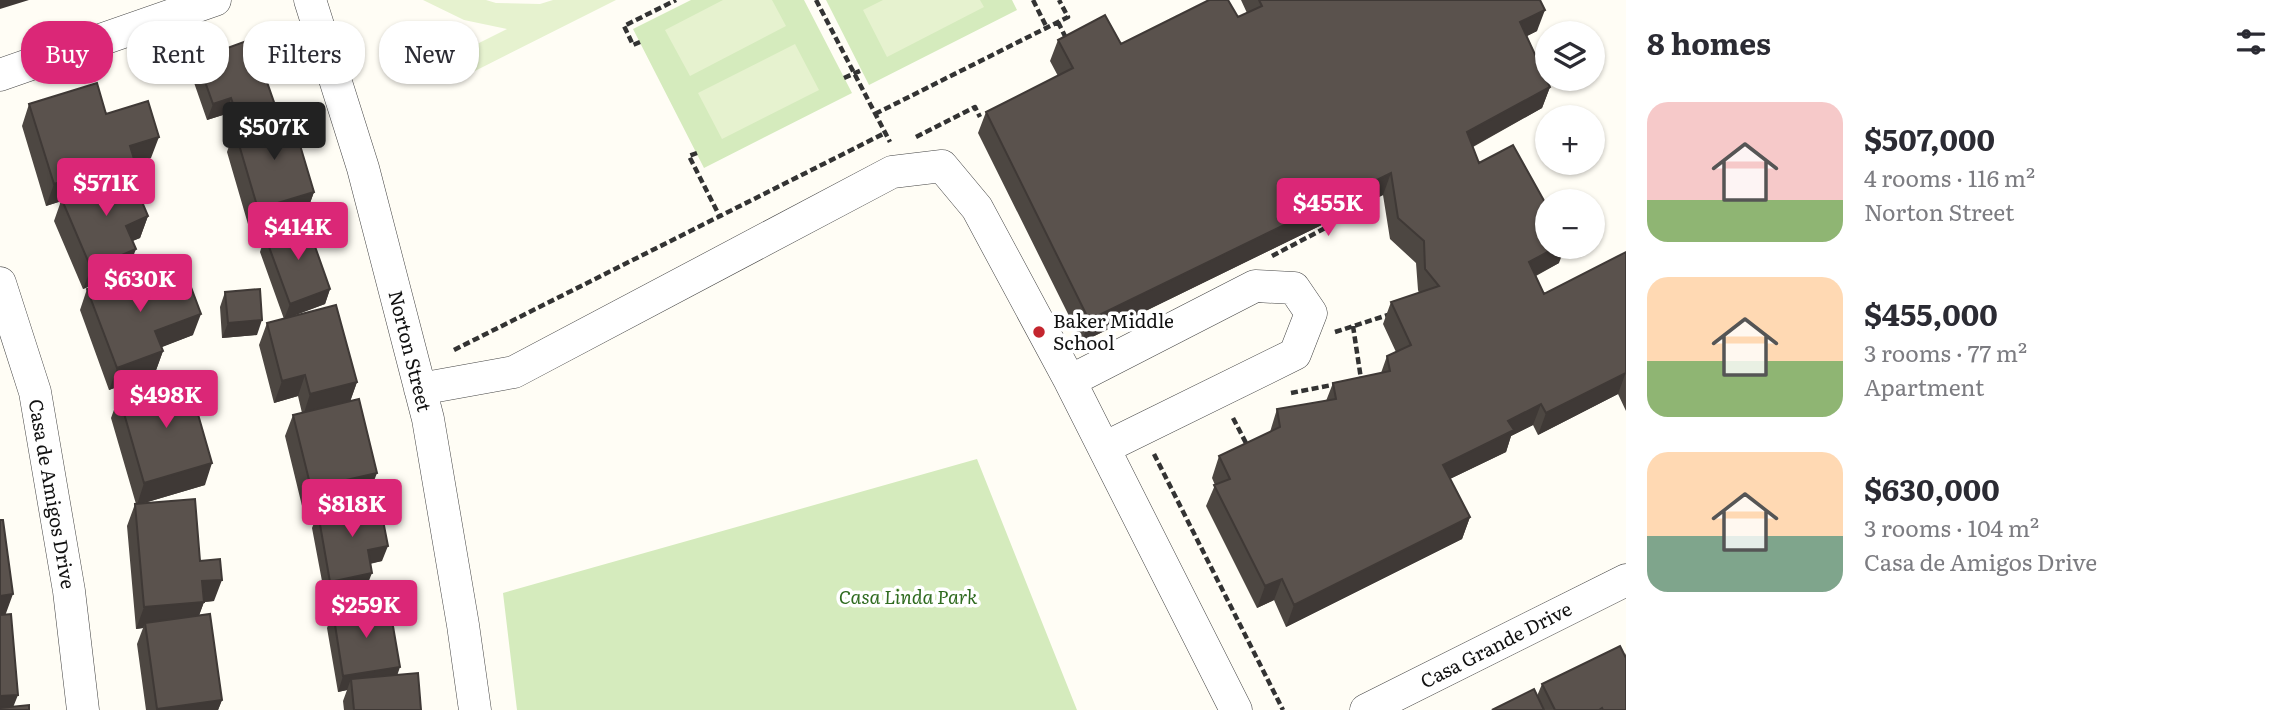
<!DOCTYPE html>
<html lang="en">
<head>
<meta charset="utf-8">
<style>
	:root { --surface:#fff; --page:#f2f2f3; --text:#2b2b33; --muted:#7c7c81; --accent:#db2777 }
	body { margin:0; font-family:Literata,serif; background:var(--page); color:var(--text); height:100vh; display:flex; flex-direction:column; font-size:26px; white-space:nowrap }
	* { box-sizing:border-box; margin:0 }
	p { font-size:23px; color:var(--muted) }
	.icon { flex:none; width:38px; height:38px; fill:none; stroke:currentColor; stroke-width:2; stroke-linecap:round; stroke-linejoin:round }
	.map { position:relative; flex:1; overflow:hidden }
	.sheet { display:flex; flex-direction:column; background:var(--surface); width:665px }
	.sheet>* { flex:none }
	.top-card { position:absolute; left:21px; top:21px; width:665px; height:63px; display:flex; gap:14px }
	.fabs { position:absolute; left:1535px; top:21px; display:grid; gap:14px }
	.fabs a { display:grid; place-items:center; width:70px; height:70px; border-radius:50%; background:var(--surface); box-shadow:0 2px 5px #0004; font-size:35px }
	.price { position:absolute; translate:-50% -60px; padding:0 16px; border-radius:7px; background:var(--accent); color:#fff; font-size:23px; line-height:46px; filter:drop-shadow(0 2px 4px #0008) }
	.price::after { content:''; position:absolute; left:50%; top:42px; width:21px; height:16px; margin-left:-10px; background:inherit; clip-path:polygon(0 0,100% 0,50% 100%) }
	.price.selected { background:#222; color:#fff }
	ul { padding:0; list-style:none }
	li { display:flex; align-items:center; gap:21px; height:175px; padding:0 21px }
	li span { display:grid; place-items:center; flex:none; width:196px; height:140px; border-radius:21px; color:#555 }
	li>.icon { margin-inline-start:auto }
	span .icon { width:84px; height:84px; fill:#fffc; stroke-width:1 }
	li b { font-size:30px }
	h2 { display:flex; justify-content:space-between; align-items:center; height:84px; padding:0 21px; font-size:30px }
	.pill { padding:0 24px; border-radius:28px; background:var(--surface); box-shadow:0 2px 5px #0004; font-size:24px; line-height:63px }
	.pill.selected { background:var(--accent); color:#fff }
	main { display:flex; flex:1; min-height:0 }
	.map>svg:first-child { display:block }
	.green { fill:#d5ebbd }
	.pitch { fill:#e6f2cf }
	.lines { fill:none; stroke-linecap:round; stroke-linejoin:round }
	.minor-casing { stroke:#444; stroke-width:33 }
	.path { stroke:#333; stroke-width:4.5; stroke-dasharray:7 3.5; stroke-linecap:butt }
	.minor { stroke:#fff; stroke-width:32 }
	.wall { fill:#4d4742 }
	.shaded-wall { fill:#3f3936 }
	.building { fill:#5a524d; stroke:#3f3936; stroke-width:2 }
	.poi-dot { fill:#c4262e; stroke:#fff; stroke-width:2.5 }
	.labels { text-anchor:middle; stroke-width:7; stroke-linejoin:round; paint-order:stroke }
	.poi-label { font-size:19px; fill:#111; stroke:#fff; text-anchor:start }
	.street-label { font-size:19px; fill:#111; stroke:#fff }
	.park-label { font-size:19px; font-style:italic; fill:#2f6b1f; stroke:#fff }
</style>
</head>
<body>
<main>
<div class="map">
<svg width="1626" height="710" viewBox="0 0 1626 710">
	<rect width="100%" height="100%" fill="#fffdf5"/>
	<path class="green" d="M691,0h113l48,93 -148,75 -71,-139z
		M826,0h186l5,10 -148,75z
		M977,459l100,251h-560l-14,-117z"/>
	<path class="pitch" d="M423,0h63l10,3 44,1 13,-4h63l-149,75 -10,-21 50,-25 -43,-9z
		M723,0h49l14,26 -96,50 -25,-46z
		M883,0h97l4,7 -97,50 -24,-47z
		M795,44l24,46 -97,49 -24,-46z"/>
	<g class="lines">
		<defs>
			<path id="minor" d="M310,0l53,168 65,251 35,206 12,85
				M0,75l215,-75
				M0,283l35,109 34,199 14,119
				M1070,381l185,-95 39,2 17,25 -16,41 -191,94
				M420,389l94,-17 378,-200 50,-6 35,42 93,173 166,329
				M1366,710l260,-130"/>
		</defs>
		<use href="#minor" class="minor-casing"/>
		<path class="path" d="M816,0l74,142
			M1033,0l14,28
			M1058,22l9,18
			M640,42l-7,3 -9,-19 52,-26
			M844,78l18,-8
			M875,114l193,-97 -9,-17
			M916,137l59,-30 5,10
			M697,153l-8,3 31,61
			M1272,256l99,-52
			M1353,326l8,53h-2
			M1335,332l56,-18
			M454,350l431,-217
			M1291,393l46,-9
			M1233,418l13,25
			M1154,454l129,256"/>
		<use href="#minor" class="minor"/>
	</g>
	<path class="wall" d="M1241,0h299l-3,31 -10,5 23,51 -8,21 -69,39 6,16 80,100 -23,13 8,18 82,-42v159l-8,-17 -80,41 -5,-10 -22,11 -5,16 -56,27 20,38 -8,22 -176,88 -12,-27 -17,8 -51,-102 9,-21 -3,-7 7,-22 51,-24 7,-23 49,-8 7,-18 48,-10 6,-17 9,-4 -13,-28 8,-22 28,-9 -1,-3 -2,-27 -26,-24 -7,-44 -301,147 -104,-209 8,-21 72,-36 -8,-15 8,-21 63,4 117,-27 9,-4z
		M197,59l75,61 42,72 -8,22 -56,17 -23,-79 6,-18 -7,-20 -19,6 -16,-46z
		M29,104l77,10 45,44 -19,6 -3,8 19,44 -8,22 -8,3 -4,29 -45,19 -29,-68 7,-20 -15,5 -24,-80z
		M265,236l65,53 -5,15 -37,14 69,64 -7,20 19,92 -66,16 -18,-74 8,-21 9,-2 -4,-17 -24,7 -15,-58 8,-22 17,-4 -24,-67z
		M87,289l54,2 52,44 -32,12 2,4 -8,22 -46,17 -29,-80z
		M225,292l32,43 -35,3 -2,-31z
		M119,396l86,89 -64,19 59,57 14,40 -10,1 -5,13 23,85 -4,10h-72l-9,-66 6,-16 -7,1 -9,-103 8,-22h1l-25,-86z
		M318,513l64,48 -12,3 -4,24 -41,9 -13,-69z
		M333,612l64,63 24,35h-77l-1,-9 4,-11 -9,2 -11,-64z
		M1626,653v57h-134l45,-14 5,-12 83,-28z"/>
	<path class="shaded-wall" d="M0,0h29l-29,9z
		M1545,10l-8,21 -24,12 7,-21z
		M1550,87l-8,21 -83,46 8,-22z
		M231,98l-5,16 -19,6 6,-16z
		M276,108l-5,15 -36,10 4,-12z
		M159,137l-8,21 -19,6 -6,17 -80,25 8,-22 76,-38z
		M1391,173l-8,22 -301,147 7,-22z
		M314,192l-8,22 -56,17 8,-22z
		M148,216l-8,22 -22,9 8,-21z
		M1557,247h8l-6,16 -38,20 8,-21z
		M136,249l-8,21 -45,19 8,-21z
		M330,289l-5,15 -41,15 6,-15z
		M201,314l-8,21 -46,18 8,-22z
		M262,320l-5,15 -35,3 6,-15z
		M163,351l-8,22 -46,17 8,-22z
		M1626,372l-8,22 -80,41 8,-22z
		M305,375l-7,21 -24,7 8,-22z
		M357,382l-8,22 -46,12 7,-22z
		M1541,404l-8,21 -22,11 -5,16 -71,34 8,-21 65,-44z
		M212,463l-7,22 -68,20 7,-22z
		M377,473l-8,21 -66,16 8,-22z
		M1470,517l-8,22 -176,88 8,-22z
		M388,546l-6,15 -20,4 6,-15z
		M372,573l-6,15 -41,9 5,-15z
		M1282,579l-8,21 -17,8 8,-22z
		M222,580l-8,21 -10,1 -8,22 -51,-1 -2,5 -7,1 8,-22 58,-26z
		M13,594l-8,22h-5v-20z
		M400,667l-5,15 -44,-3 -4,11 -9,2 5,-16z
		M18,695l-6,15h-12v-14z
		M222,700l-4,10h-62l1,-1z"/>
	<path class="building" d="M1209,0h19l10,17 24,-11 -3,-6h281l5,10 -25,12 30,65 -83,45 12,31 34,-18 34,61v41h10l-28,15 15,32 82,-42v121l-80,40 -5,-9 -33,17 6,9 -71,35 27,52 -176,88 -12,-26 -17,7 -51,-101 16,-6 -11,-23 61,-29 -3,-18 59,-10 -3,-16 57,-12 -3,-15 24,-11 -20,-43 48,-16 -14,-17 -1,-28 -26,-23 -7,-45 -302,147 -103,-208 87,-44 -15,-28 47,-25 16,29z
		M252,39l24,69 -37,13 -8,-23 -18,6 -16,-45z
		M97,83l9,31 42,-13 11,36 -29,9 4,13 -80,25 -25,-80z
		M291,115l23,77 -56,17 -23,-78z
		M129,171l19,45 -22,10 10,23 -45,19 -29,-68z
		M306,221l24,68 -40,15 -25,-68z
		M133,271l8,20 45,-17 15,40 -46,17 8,20 -46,17 -30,-79z
		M260,289l2,31 -34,3 -3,-31z
		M336,305l21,77 -47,12 -5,-19 -23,6 -15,-58z
		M187,376l25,87 -68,20 -25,-87z
		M359,399l18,74 -66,15 -18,-73z
		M195,499l5,62 20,-2 2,21 -20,1 2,21 -60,5 -9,-103z
		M379,500l9,46 -20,4 4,23 -42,9 -12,-69z
		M0,520h3l10,74 -13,2z
		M389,603l11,64 -57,9 -10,-64z
		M11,614l7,81 -18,1v-81z
		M210,614l12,86 -65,9 -12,-86z
		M1620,646l6,12v52h-23l-1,-2 -3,2h-44l-13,-26z
		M418,673l3,37h-67l-3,-31z
		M1534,689l10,21h-52z
		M29,705v5h-29v-2z"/>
	<circle class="poi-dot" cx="1039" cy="332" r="7"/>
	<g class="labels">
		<g class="poi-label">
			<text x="1053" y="328">Baker Middle<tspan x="1053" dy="22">School</tspan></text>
		</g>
		<g class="street-label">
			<text transform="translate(410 351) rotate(76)" y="7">Norton Street</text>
			<text transform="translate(52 494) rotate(80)" y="7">Casa de Amigos Drive</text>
			<text transform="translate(1496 645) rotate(-27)" y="7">Casa Grande Drive</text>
		</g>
		<g class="park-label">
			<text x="908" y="604">Casa Linda Park</text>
		</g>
	</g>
</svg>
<div class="fabs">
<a><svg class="icon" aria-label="layers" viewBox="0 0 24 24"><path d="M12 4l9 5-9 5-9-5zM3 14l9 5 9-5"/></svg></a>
<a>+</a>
<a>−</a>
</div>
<b class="price selected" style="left:274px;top:162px">$507K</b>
<b class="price" style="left:106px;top:218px">$571K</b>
<b class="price" style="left:1328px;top:238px">$455K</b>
<b class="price" style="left:298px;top:262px">$414K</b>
<b class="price" style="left:140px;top:314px">$630K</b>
<b class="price" style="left:166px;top:430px">$498K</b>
<b class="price" style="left:352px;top:539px">$818K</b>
<b class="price" style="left:366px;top:640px">$259K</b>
<div class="top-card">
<a class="pill selected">Buy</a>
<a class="pill">Rent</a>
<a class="pill">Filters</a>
<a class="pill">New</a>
</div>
</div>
<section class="sheet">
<h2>8 homes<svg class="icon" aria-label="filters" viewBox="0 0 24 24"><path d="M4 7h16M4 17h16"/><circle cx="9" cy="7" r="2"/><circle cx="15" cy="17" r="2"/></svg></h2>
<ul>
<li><span style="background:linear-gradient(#f6c9c9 70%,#8fb573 0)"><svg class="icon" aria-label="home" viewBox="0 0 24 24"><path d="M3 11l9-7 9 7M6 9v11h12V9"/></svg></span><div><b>$507,000</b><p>4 rooms · 116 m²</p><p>Norton Street</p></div></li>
<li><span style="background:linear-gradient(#ffd9b3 60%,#8fb573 0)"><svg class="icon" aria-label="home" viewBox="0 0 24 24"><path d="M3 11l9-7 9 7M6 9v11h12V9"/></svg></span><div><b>$455,000</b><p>3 rooms · 77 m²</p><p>Apartment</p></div></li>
<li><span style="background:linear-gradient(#ffd9b3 60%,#7fa58c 0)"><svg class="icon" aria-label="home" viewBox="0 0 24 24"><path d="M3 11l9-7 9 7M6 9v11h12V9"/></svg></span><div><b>$630,000</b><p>3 rooms · 104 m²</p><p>Casa de Amigos Drive</p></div></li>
</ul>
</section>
</main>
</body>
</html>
